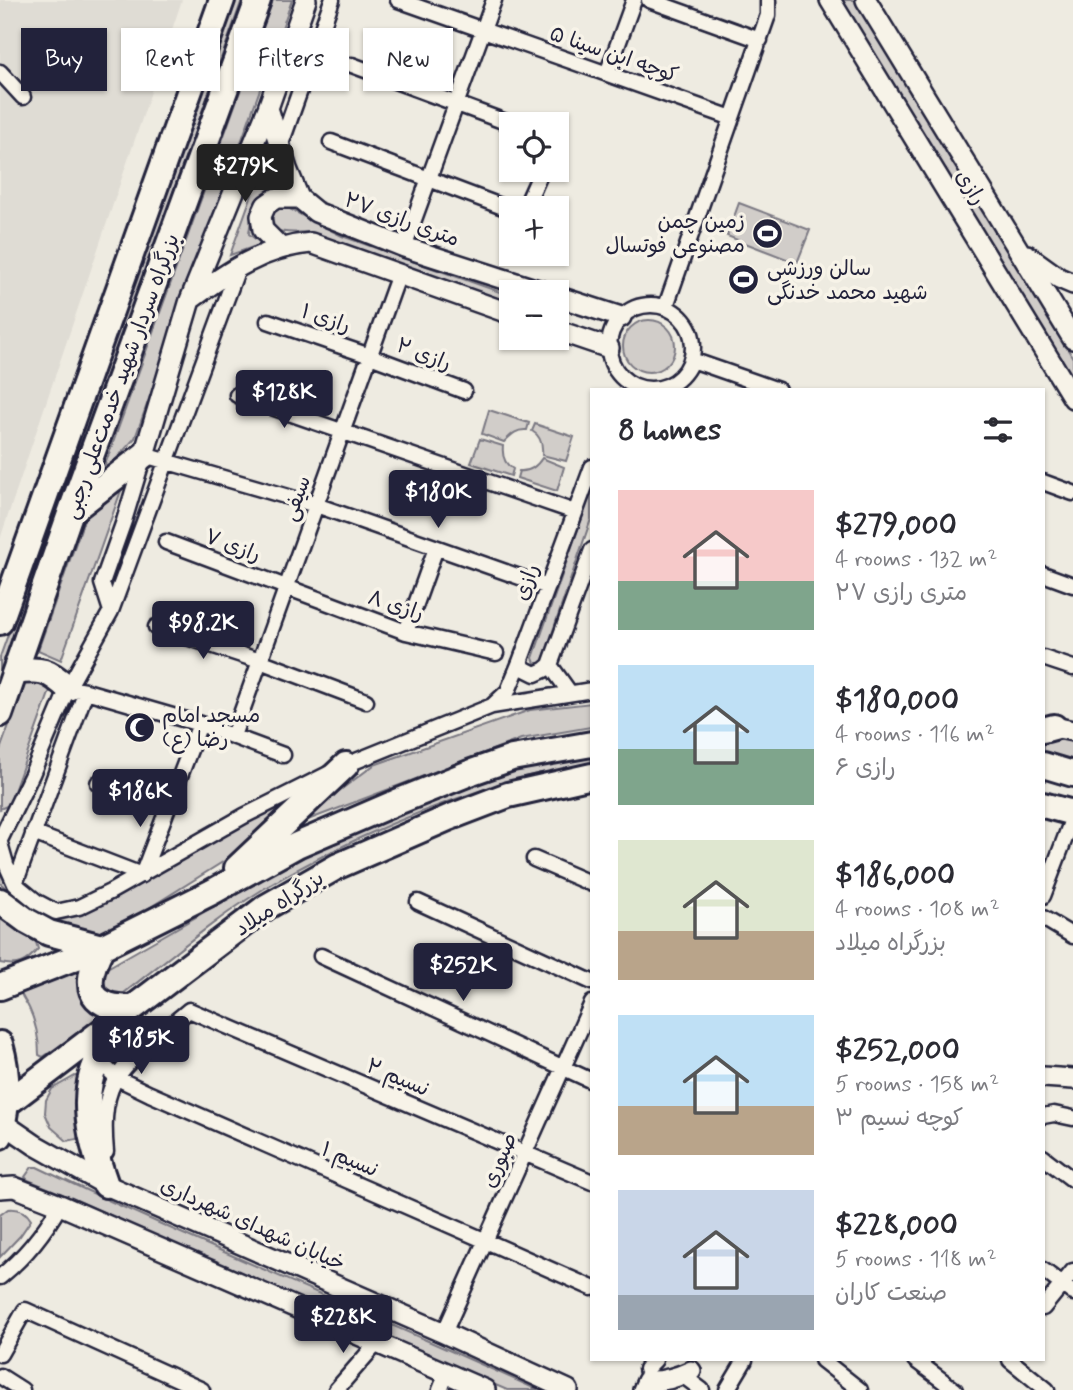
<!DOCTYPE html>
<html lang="en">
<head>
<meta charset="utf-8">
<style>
	:root { --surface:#fff; --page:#f7f7f7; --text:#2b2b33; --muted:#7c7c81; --accent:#22223b }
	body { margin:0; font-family:Mynerve,"Playpen Sans Arabic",sans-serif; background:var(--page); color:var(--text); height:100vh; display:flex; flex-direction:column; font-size:26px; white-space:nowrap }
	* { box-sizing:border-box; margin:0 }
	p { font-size:23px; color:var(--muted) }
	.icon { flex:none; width:38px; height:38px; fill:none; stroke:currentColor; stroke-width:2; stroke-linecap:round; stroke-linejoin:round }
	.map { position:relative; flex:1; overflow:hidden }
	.sheet { position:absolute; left:590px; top:388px; width:455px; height:973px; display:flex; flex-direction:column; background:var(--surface); border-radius:0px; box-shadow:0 2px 5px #0004 }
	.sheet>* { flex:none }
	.banner { position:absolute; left:21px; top:28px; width:464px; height:63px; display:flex; gap:14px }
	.controls { position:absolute; left:499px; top:112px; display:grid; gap:14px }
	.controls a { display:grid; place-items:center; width:70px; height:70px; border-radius:0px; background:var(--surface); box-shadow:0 2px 5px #0004; font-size:35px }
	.price { position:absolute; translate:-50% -60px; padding:0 16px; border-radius:7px; background:var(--accent); color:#fff; font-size:23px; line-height:46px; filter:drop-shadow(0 2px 4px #0008) }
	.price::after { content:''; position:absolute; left:50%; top:42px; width:21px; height:16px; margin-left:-10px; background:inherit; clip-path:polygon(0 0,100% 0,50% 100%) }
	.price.current { background:#222; color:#fff }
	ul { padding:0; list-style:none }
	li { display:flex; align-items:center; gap:21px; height:175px; padding:0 28px }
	li span { display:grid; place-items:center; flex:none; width:196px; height:140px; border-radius:0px; color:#555 }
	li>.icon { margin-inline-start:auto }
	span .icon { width:84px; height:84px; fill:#fffc; stroke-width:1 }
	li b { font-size:30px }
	h2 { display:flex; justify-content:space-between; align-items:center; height:84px; padding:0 28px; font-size:30px }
	.pill { padding:0 24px; border-radius:0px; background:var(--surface); box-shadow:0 2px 5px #0004; font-size:24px; line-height:63px }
	.pill.current { background:var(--accent); color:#fff }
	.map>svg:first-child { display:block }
	.built { fill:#dfdcd4 }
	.green { fill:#d1cdc9; stroke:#7a7882; stroke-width:2 }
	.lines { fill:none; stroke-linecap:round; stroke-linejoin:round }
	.street-casing { stroke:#22223b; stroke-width:19 }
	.secondary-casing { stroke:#22223b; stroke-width:24 }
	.highway-casing { stroke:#22223b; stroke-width:30 }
	.street { stroke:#f7f3e8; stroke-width:14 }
	.secondary { stroke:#f7f3e8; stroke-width:19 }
	.highway { stroke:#f7f3e8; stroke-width:24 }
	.labels { text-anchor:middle; stroke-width:7; stroke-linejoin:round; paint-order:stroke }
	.street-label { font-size:21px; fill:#22223b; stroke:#f7f3e8 }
	.poi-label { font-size:21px; fill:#22223b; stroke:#f7f3e8; text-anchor:start }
</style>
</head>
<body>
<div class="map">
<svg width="1073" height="1390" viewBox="0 0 1073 1390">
	<rect width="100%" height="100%" fill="#eeebe1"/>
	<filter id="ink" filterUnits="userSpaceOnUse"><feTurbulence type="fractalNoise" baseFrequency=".0143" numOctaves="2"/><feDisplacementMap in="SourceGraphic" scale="14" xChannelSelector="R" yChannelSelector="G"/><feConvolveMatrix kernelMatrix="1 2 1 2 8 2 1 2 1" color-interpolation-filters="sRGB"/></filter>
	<g filter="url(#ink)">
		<path class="built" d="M0,0h182l-182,539z"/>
		<path class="green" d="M236,0h6l-242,676v-19z
			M273,0h19l-157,438 -34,38z
			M842,0h15l216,358v25z
			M264,161l19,28 -23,12 -9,18 -2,15 13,10 -32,11z
			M739,203l71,27 -13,33 -70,-27z
			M286,207l56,29 169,60v7l-201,-71c-10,0 -26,2 -34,-2 -8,-4 -7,-14 -1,-20 3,-2 7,-3 11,-3z
			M623 346a26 26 0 1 1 52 0a26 26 0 1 1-52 0Z
			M489,410l40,13 -2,7c-11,-1 -16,5 -23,12l-22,-8z
			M535,424l39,13 -8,24 -24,-6c1,-10 -1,-19 -10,-24z
			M480,439l23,7c-1,9 2,18 10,23l-2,7 -40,-13z
			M542,458l22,9 -7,24 -40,-13 2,-7c10,1 18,-5 23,-13z
			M128,471l-67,189 -23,-10 46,-130z
			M591,492v27l-49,144h-7l-2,-5z
			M28,673l25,9 -44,123 -9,4v-59z
			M591,703v24l-70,12 -229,87 82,-61 156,-55z
			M1050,735l23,5v27l-30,-11v-19z
			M591,753v12c-22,4 -46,6 -67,12 -88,25 -181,64 -259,111 -50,31 -95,69 -141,105l-8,4 -13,-3 -1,-23 94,-54 63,-39 55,-29 177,-72 71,-18z
			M316,783l-71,65 -104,65 -43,21 -50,-9 -48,-42v-14l14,20 45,28 46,-14 83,-51z
			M0,907l35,32 3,10c-12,14 -20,18 -38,14z
			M81,970l29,42 -67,45 -4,-2c0,-16 -3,-32 -10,-47 -3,-7 -7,-9 -8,-16z
			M75,1076h7v45l-5,18 -10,2 -16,-14 -6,-14 1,-13 6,-11z
			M32,1167h5c165,79 335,147 501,223h-31l-223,-96 -212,-96 -44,-18 -3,-3z
			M8,1209c9,-1 18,2 23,11l-11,16 -20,21v-42z"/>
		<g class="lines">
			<defs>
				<path id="street" d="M398,0l334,118
					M649,0l111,40
					M352,65l159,59
					M0,72l23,25
					M607,74l27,-74
					M331,142l180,68
					M280,147l52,-147
					M525,208l17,-38
					M404,247l90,-247
					M609 347a42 42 0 1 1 84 0a42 42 0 1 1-84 0Z
					M666,306l102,-291v-15
					M268,321l102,35 94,35
					M692,360l86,30
					M237,395l338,117
					M1043,482l30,11
					M166,542l240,90 90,21
					M1043,574l30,11
					M111,611l127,-343
					M156,627l104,34 106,40
					M406,632l30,-84
					M1043,658l30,10
					M520,662l5,7 10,5 9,-4 6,-5
					M68,688l18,3 114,33 83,31
					M570,693l-20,-28 42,-115
					M492,706l16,-15 12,-29 72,-195
					M233,736l166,-462
					M98,783h13l60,12
					M33,833l109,42 58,-151
					M0,840l32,-66 36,-86 43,-77 -9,-28 22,-62 20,-66 172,50 232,82
					M0,843l6,21 9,20 22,18 19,10 23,-5 31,-15 134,-76 102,-51 146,-59 100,-16
					M534,859l58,25
					M15,884l71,-193
					M1043,896l30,-79
					M418,902l174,80
					M1043,918l30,18
					M321,956l271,125
					M98,1060l19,18 33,16 336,147 106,47
					M1043,1116l11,-2 19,4
					M106,1152c-2,-22 -3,-49 8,-70 14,-25 53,-53 75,-72l403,172
					M1043,1157l30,23
					M1043,1270l30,23
					M0,1277c25,-20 44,-44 60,-72
					M1043,1308l30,-37
					M444,1333l148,-330
					M0,1354l25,-44 177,80
					M822,1360l38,30
					M915,1360l40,30
					M1010,1360l37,30
					M646,1369l9,-9
					M0,1376l22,14
					M686,1378l16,12
					M336,1390l41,-47
					M440,1390l7,-17
					M727,1390l18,-30"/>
				<path id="secondary" d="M830,0l243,398
					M866,0l207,339
					M268,108l19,61 12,29 17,14 88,35 140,45
					M281,248l-18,-18 -2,-14 5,-11 10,-7h23
					M1027,255l32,23 14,6
					M556,296l65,21
					M190,300c37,-28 74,-53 121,-57l200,71
					M556,330l53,18
					M144,455l46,-155 78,-192 38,-108
					M1054,727l19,4
					M1043,1077l30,2
					M3,1123l32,22 71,40 338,148 124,57
					M0,1188l14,-1 46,18 425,185
					M643,1390l4,-9c16,1 29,-3 44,-10"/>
				<path id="highway" d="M72,511l72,-56
					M0,622l222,-622
					M15,672c26,-4 33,-2 53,16
					M0,714l71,-203 187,-511
					M1043,730l11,-3
					M1043,765l30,9
					M1043,805l30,8
					M237,868l109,-103
					M0,901l27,20 22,12 53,14
					M102,947c-19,36 -17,61 30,61
					M0,987l102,-40 110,-55 85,-47 100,-43 75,-30 40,-14 80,-14
					M0,1044c9,31 8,62 0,92
					M6,1104l260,-197 72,-41 110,-48 60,-23 84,-19
					M106,1185c-11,-31 -23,-69 -16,-103 4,-20 15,-38 27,-54"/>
			</defs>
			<use href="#street" class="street-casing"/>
			<use href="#secondary" class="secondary-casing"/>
			<use href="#highway" class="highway-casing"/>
			<use href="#street" class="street"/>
			<use href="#secondary" class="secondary"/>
			<use href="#highway" class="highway"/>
		</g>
	</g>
	<defs>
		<symbol id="stadium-disc" viewBox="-11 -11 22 22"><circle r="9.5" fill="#22223b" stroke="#f7f3e8"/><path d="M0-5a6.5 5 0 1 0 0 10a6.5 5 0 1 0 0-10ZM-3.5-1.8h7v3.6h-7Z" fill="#fff"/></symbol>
		<symbol id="mosque-disc" viewBox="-11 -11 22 22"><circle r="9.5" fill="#22223b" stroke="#f7f3e8"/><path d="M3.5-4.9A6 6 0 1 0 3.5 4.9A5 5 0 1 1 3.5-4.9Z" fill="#fff"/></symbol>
	</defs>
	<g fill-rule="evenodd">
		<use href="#stadium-disc" x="750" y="216" width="35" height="35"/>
		<use href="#stadium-disc" x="726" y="262" width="35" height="35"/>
		<use href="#mosque-disc" x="122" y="710" width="35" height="35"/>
	</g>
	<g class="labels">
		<g class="street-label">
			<text transform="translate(614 54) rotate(19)" y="7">کوچه ابن سینا ۵</text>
			<text transform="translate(971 187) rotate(58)" y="7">رازی</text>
			<text transform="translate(402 219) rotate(20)" y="7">۲۷ متری رازی</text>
			<text transform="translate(326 318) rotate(19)" y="7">رازی ۱</text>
			<text transform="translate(424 354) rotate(21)" y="7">رازی ۲</text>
			<text transform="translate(121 376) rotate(-70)" y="7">بزرگراه سردار شهید خدمت‌علی رجبی</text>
			<text transform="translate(296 498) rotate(-70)" y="7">سیفی</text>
			<text transform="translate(233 545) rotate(21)" y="7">رازی ۷</text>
			<text transform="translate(526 582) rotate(-70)" y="7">رازی</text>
			<text transform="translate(396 605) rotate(18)" y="7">رازی ۸</text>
			<text transform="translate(279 903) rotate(-33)" y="7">بزرگراه میلاد</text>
			<text transform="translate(398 1077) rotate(23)" y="7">نسیم ۲</text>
			<text transform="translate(350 1159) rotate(23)" y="7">نسیم ۱</text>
			<text transform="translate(499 1160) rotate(-66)" y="7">صبوری</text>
			<text transform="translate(253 1224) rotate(24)" y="7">خیابان شهدای شهرداری</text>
		</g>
		<g class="poi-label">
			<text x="745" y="228" text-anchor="end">زمین چمن<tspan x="745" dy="24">مصنوعی فوتسال</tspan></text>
			<text x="767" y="275">سالن ورزشی<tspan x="767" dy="24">شهید محمد خدنگی</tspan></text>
			<text x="162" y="722">مسجد امام<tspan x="162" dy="24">رضا (ع)</tspan></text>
		</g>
	</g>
</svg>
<div class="controls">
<a><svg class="icon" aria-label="locate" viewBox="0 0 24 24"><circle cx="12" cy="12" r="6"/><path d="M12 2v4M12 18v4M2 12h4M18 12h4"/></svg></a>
<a>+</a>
<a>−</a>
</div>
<b class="price current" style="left:245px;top:204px">$279K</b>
<b class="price" style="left:284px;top:430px">$128K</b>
<b class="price" style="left:438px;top:530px">$180K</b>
<b class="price" style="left:203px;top:661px">$98.2K</b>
<b class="price" style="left:140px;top:829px">$186K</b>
<b class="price" style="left:463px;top:1003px">$252K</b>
<b class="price" style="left:141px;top:1076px">$185K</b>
<b class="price" style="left:343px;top:1355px">$228K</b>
<div class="banner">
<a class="pill current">Buy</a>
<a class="pill">Rent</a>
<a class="pill">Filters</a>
<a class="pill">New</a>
</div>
<section class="sheet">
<h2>8 homes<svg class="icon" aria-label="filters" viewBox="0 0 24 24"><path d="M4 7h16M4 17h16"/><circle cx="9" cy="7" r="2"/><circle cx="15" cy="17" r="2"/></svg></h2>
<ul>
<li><span style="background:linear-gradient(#f6c9c9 65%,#7fa58c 0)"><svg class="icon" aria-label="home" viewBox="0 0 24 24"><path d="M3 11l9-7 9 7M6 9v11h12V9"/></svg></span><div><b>$279,000</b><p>4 rooms · 132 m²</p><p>۲۷ متری رازی</p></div></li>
<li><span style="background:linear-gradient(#bfe0f5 60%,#7fa58c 0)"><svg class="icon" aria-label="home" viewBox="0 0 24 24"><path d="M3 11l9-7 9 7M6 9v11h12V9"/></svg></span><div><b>$180,000</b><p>4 rooms · 116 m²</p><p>رازی ۶</p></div></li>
<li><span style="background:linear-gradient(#dfe7d0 65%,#b9a48a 0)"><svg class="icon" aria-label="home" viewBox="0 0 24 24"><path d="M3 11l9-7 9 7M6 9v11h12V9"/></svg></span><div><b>$186,000</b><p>4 rooms · 108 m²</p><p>بزرگراه میلاد</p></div></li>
<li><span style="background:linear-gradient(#bfe0f5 65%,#b9a48a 0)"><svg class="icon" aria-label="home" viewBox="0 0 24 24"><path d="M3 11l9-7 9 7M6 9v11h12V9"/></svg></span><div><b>$252,000</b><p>5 rooms · 158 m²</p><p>کوچه نسیم ۳</p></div></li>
<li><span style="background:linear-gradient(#c9d6e8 75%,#9aa5b1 0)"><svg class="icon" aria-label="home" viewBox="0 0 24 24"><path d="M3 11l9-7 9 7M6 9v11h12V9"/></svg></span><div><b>$228,000</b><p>5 rooms · 118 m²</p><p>صنعت کاران</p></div></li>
</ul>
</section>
</div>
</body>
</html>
